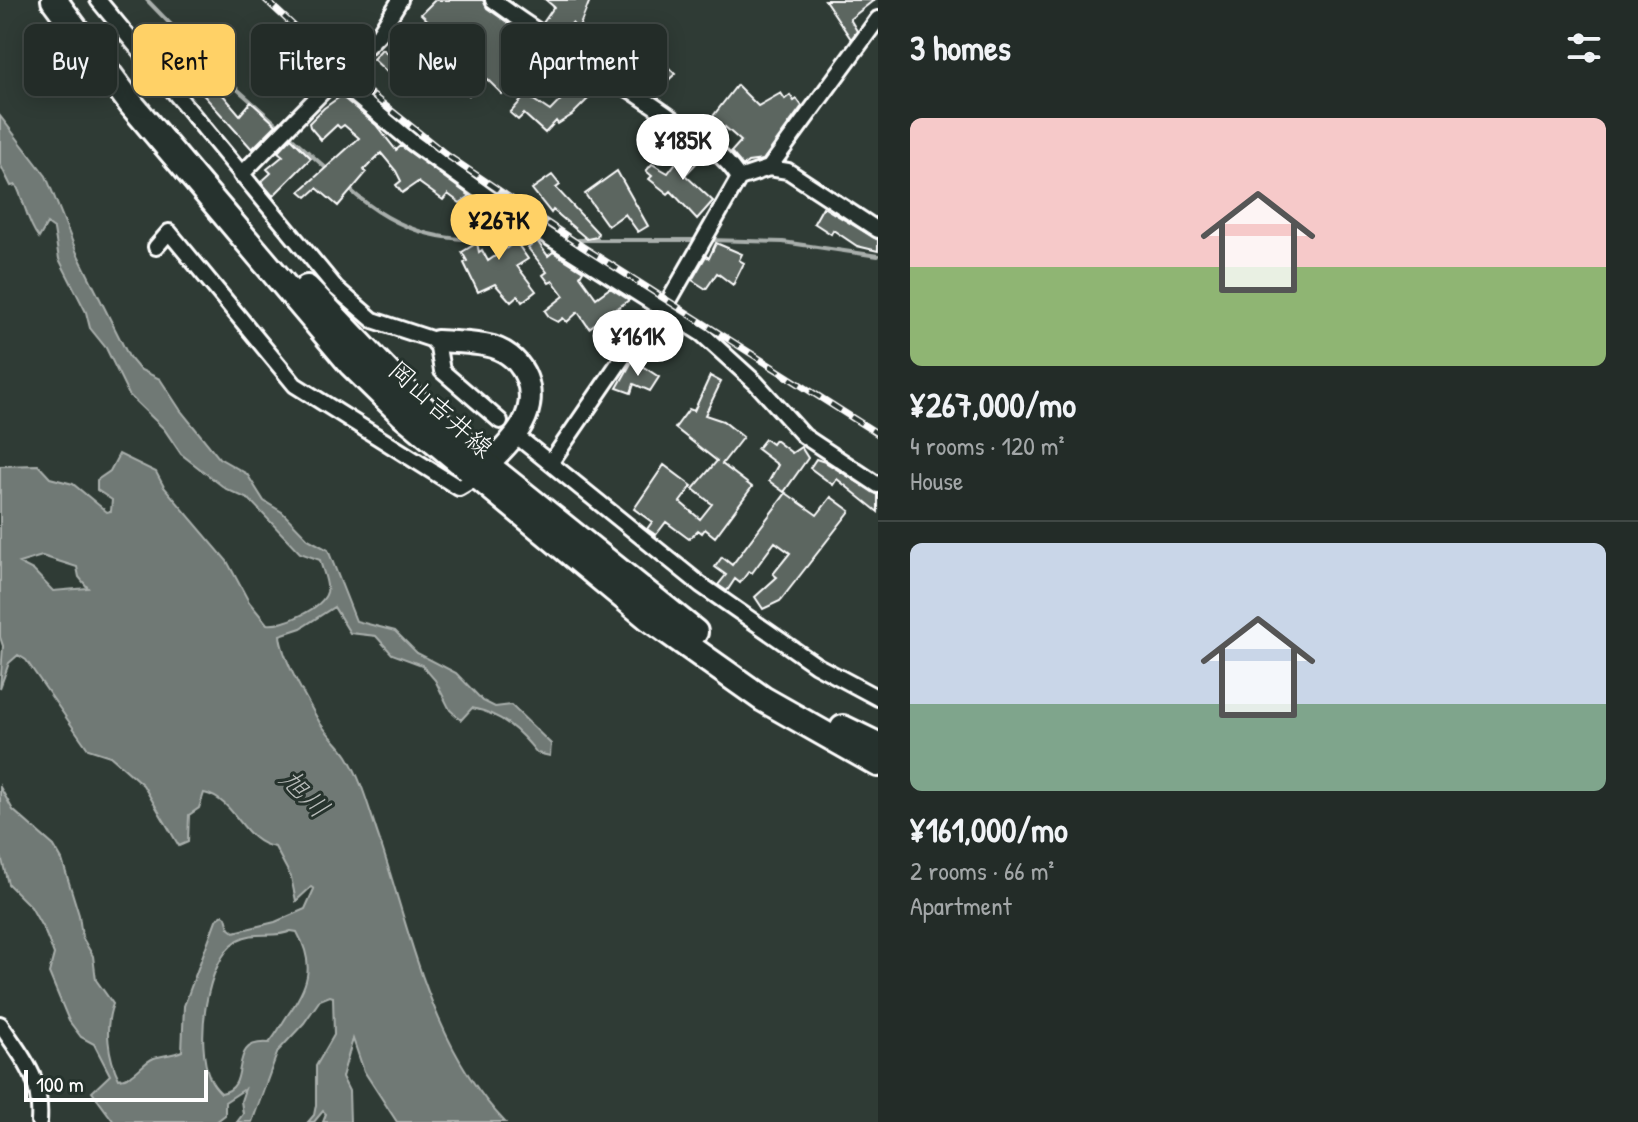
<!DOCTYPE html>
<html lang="en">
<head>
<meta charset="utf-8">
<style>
	:root { --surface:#232c28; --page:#2f3834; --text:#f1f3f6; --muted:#a3a7a8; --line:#404845; --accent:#ffd166 }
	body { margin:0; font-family:"Patrick Hand","Klee One",sans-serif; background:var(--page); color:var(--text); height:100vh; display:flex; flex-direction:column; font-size:30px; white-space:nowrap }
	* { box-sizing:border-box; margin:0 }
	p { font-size:26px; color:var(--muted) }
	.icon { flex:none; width:44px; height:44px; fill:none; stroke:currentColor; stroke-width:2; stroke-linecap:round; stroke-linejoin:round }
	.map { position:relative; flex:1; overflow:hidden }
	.drawer { display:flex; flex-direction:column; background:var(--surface); width:760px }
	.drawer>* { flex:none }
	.banner { position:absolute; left:24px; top:24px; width:734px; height:72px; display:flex; gap:16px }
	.scale { position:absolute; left:24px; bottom:20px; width:184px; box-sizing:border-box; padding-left:8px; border:4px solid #fff; border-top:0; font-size:22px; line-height:28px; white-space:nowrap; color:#fff; -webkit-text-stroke:6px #26332d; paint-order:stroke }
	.price { position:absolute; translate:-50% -68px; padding:0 18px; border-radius:28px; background:#fff; color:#222; font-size:26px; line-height:52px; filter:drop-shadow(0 2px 4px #0008) }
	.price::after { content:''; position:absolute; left:50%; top:48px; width:24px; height:18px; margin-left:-12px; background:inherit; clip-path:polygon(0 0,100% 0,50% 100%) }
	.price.current { background:var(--accent); color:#111 }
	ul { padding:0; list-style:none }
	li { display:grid; align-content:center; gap:16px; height:424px; padding:0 32px }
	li+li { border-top:2px solid var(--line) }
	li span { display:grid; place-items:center; height:248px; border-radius:12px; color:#555 }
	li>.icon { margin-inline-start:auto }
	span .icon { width:144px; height:144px; fill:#fffc; stroke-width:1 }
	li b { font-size:34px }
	h2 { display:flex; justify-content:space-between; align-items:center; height:96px; padding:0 32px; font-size:34px }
	.tag { padding:0 28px; border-radius:12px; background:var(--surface); box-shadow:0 4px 20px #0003,0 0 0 2px var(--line); font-size:28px; line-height:72px }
	.tag.current { background:var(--accent); color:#111 }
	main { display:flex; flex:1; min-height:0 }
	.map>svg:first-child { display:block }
	.water { fill:#707975; stroke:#a9afac; stroke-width:2; fill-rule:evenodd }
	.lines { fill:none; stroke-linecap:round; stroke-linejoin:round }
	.stream { stroke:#a9afac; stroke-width:4 }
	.building { fill:#5b6661; stroke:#fff; stroke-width:2 }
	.street-casing { stroke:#fff; stroke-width:20 }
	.secondary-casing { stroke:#fff; stroke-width:26 }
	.primary-casing { stroke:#fff; stroke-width:30 }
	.street { stroke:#26332d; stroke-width:14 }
	.secondary { stroke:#26332d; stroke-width:20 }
	.primary { stroke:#26332d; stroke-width:24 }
	.rail-casing { stroke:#fff; stroke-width:7 }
	.rail { stroke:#26332d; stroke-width:4; stroke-dasharray:12; stroke-linecap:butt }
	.labels { text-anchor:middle; stroke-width:6; stroke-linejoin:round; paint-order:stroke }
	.street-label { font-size:26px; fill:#fff; stroke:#26332d }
	.water-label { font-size:28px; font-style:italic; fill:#b8bcba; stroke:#26332d }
</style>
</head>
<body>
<main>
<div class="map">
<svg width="878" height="1122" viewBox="0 0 878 1122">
	<rect width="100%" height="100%" fill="#2f3b35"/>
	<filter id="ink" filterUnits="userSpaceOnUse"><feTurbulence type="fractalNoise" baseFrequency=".0125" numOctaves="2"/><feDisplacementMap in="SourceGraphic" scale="16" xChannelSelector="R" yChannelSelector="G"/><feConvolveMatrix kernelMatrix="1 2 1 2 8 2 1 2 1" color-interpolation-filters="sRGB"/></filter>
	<g filter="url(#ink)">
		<path class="water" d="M0,116l46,60 31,77 52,104 10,12 21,10 21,32 38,47 28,16 17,27 18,11 26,27 20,11 28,71 39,10 22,22 39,20 27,28 12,6 16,-2 40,39 -1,12 -13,-3c-18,-23 -36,-39 -65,-45l-11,12 -11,-10 -15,-30 -13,-15 -30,-11 -16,-18 -26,-3 -16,-26 -33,21 -21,7c2,24 28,67 40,88 8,12 19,21 27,33 16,26 23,57 33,85 32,97 52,205 125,281h-108l-33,-51 -11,-32 -11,38 7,14 1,31h-27l3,-8 -3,-3 -9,11h-6l6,-7 2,-10v-39l18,-31 -1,-38 -3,-1 -10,4 -16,23 -26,28 -26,71h-15l6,-8 -2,-13 4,-12 -20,13v13l-9,7h-102l-22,-30 18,-17 -16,-31 -13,-7 -12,-16 -20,-48 5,-19 -9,-22 -14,-25 -23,-23 -8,-32v-65l13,23 41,36 8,14 17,55 3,22 11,19 3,24 17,24c-9,23 -5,53 6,75 18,-2 21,-15 35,-21 9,-3 19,-3 28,-7l2,-45 32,-86 7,-5 3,2 3,11 5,4 41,-10 30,-13 9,-20 -3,-2 -15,14 -5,-24 -16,-30c-33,-4 -38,-47 -71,-54l-5,15 -10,7 -1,27 -9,4 -36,-61 -33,-29 -22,-7 -62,-89 -8,-5 -9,8 -9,25 3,-42 -3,-9v-171l38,-1 12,13 23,6 34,28 4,-1 1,-11 -15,-10v-10l13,-9 9,-17 37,18 8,15 63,74 22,41 18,22c15,3 56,-16 60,-32 2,-9 -5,-22 -7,-32l-20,-7 -50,-53 -24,-11 -45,-35 -17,-25 -35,-34 -23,-47 -16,-20 -4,-16 -27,-53 -5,-30 -7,-5 -8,14c-12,-15 -14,-36 -23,-53l-5,1 -11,-22zM42,556l35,11 2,10 9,11 -35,3 -20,-21 -14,-7zM291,931l6,1c19,34 11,55 -10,84 -6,9 -11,19 -18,27 -45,-4 -15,45 -48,50 -4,-4 -9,-10 -11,-15 -15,-33 -5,-117 28,-138 16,-10 36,-1 53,-9z"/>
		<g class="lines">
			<path class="stream" d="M147,0l62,64 118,105
				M348,188c66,60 114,51 197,53
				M578,240h123
				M709,240l74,2 95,14"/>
		</g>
		<path class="building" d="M435,0h48l4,8 62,43 -47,43 -15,-15 -18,16 -9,-10 8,-7 -7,-8 8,-8 -19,-20 -17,16 -7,-8 17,-15 -22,-21z
			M546,0h44l-12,30 -6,-7 -10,12 -19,-12 11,-16z
			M825,0h49l-24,19 7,12 -6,8z
			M173,31l58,57 -8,7 17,20 11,-13 25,23 -24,24 -62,-69 -2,2 -4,-4 -5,4 -6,-8 4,-4 -13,-17 -5,4 -7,-8z
			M648,47l27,27 -13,12 -17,-17 5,-5 -9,-10z
			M382,49l6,5 2,-2 21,21 -11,11 -27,-25z
			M305,55l20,19 -14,13 -19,-18z
			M416,68l16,14 -12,12 -15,-15z
			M578,82l13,14 -19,19 -14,9 -2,-3 -11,12 -21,-19 -6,6 -8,-7 16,-18 24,16z
			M737,85l21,21 23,-13 4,6 5,-4 4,6 3,-2 5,7 -39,54 -15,2 -5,4 -12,-14 10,-11 -16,-14 -10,11 -8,-6 8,-8 -5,-4z
			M341,96l35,29 20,25 5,-4 69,50 -10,7 -12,-9 -5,6 -25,-18 -16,11 -6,-8 5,-4 -5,-10 -15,-18 -17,17 2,3 -28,33 -21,-18 -10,9 -7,-6 59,-53 -15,-13 -4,3 -3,-3 -16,15 -11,-13 -1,-4 15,-15z
			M291,138l20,20 -38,38 -12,-14 10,-9 -4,-4 16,-13 -5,-4z
			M690,144l14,11 -19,20 28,26 -16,18 -26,-28 -3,3 -19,-15 3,-3 -6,-5 6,-7 16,9z
			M617,171l31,55 -10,6 -13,-18 -17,12 -23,-32z
			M552,175l8,10 -4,3 42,45 -1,4 -10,2 -34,-29 -2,3 -19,-24z
			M482,205l32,22 -4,6 18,26 -11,7 19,25 -14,11 -4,-6 -7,6 -16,-18 -17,8 -14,-29 3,-2 -5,-9 15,-9 2,9 3,-2 6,11 23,-16 -36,-30z
			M823,207l55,33v11l-21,-5 -24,-16 -2,4 -17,-11z
			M537,241l11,15 5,-4 30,19 -3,5 16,22 14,-10 19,12 -40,28 -11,-16 -11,10 -4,-4 -5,4 -8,-4 -5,-7 19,-15 -11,-15 -4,2 -6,-8 4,-3 -19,-24z
			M716,243l26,11 -3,6 5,3 -11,22 -16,-12 -11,16 -14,-9 14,-24 3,2z
			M633,360l26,17 -9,14 -16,-7 -3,9 -14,-5z
			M710,376l11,6 -16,33 18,6 20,16 -21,27 30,23 -37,50 -10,-8 -3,4 -4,-3 -9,9 -23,-17 -10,13 -9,-6 5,-7 -18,-13 30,-44 28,21 -12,16 20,17 12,-15 -19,-15 24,-28 -42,-33 14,-19 5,2z
			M765,439l7,5 3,-4 17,13 9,-6 7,11 -24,34 -15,-11 9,-16 -21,-16z
			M816,459l9,3 53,33v17l-41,-33 -4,6 -23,-17z
			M786,493l31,22 14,-18 19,14 -70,90 -17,8 -8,-12 22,-20 -4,-3 17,-21 -15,-11 -23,31 -3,-2 -9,12 -5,-4 -8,12 -9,-6 8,-10 -11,-8 7,-10 10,8z"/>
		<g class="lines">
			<defs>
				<path id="street" d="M98,0l238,288 37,32 64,21 5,30 58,50
					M493,0c63,48 134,83 197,132 18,14 37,26 49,46
					M336,79l77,64 90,65 199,126 54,49 48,53 74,49
					M769,168l109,-149
					M241,175l138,-141 21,-34
					M156,247l13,-15 126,153 164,103 17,-10
					M524,442l177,143 115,80 62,33
					M551,462l74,-108 29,-27 85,-149 30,-10 19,3 90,59
					M0,1024c24,36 42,53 39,98"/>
				<path id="secondary" d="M437,341c18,1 38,1 56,6 33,11 46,46 30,76 -10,19 -30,35 -44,52"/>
				<path id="primary" d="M54,0l78,105 219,259 51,50 248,205 113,80 115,65
					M307,288l107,112 73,65 208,167
					M843,728l35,17"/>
			</defs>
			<use href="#street" class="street-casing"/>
			<use href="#secondary" class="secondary-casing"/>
			<use href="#primary" class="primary-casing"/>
			<use href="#street" class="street"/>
			<use href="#secondary" class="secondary"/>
			<use href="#primary" class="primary"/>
			<defs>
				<path id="rail" d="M266,0l76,71 106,85 135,91 295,187"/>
			</defs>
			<use href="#rail" class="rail-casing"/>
			<use href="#rail" class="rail"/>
		</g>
	</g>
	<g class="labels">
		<g class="street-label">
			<text transform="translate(441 409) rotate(42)" y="9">岡山吉井線</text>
		</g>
		<g class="water-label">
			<text transform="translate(305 793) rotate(45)" y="10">旭川</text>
		</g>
	</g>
</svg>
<div class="scale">100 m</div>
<b class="price" style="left:683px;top:182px">¥185K</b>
<b class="price current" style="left:499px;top:262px">¥267K</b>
<b class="price" style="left:638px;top:378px">¥161K</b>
<div class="banner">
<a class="tag">Buy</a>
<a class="tag current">Rent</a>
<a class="tag">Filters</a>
<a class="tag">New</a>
<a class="tag">Apartment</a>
</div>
</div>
<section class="drawer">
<h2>3 homes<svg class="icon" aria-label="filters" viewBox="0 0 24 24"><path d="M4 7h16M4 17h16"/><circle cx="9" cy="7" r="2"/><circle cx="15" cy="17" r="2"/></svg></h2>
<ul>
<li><span style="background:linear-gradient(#f6c9c9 60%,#8fb573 0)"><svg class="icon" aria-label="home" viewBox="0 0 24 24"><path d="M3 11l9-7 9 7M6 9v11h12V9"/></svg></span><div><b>¥267,000/mo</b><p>4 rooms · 120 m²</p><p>House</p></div></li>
<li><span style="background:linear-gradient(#c9d6e8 65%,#7fa58c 0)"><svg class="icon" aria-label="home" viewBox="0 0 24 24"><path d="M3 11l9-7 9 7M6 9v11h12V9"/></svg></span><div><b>¥161,000/mo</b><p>2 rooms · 66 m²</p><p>Apartment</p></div></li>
</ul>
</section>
</main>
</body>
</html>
